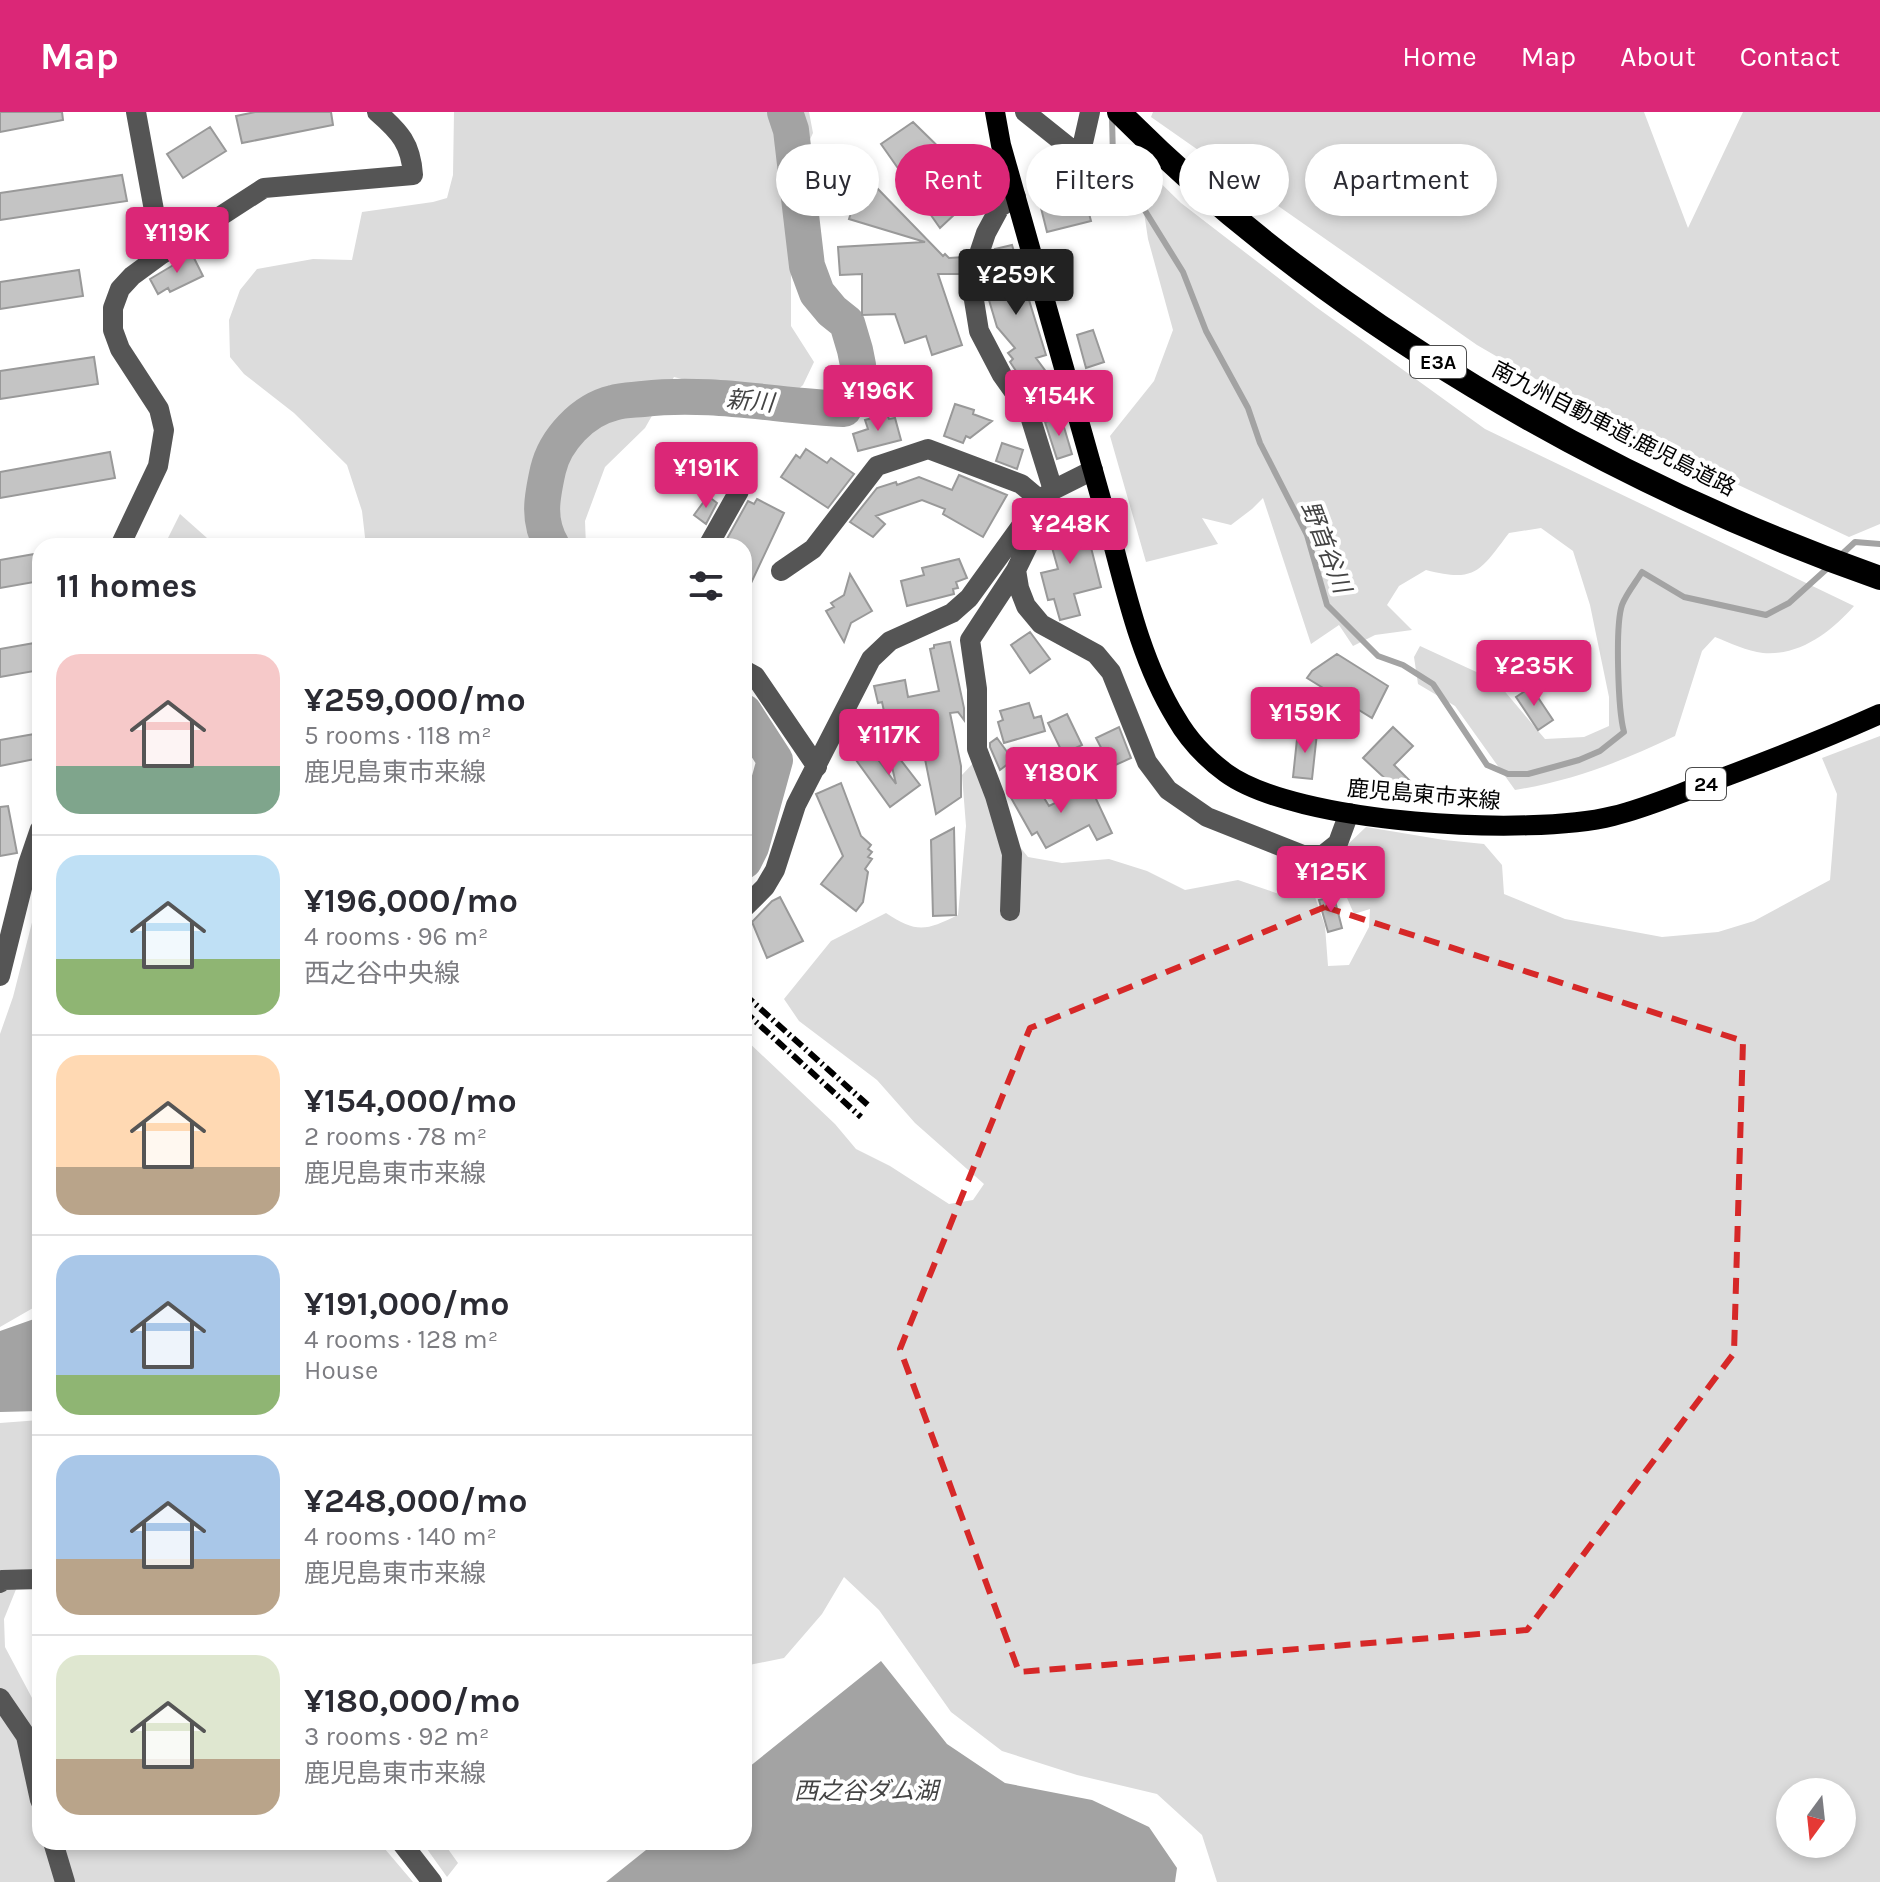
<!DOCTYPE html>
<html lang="en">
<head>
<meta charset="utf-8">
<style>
	:root { --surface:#fff; --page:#f7f7f7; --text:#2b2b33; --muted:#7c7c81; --line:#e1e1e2; --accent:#db2777 }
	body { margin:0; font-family:Karla,"Noto Sans JP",sans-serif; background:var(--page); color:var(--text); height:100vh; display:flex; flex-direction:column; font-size:30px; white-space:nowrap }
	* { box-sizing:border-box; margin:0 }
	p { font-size:26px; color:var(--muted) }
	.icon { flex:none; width:44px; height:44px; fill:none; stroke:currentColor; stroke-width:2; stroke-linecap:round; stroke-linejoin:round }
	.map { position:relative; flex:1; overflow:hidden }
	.panel { position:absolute; left:32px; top:426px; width:720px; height:1312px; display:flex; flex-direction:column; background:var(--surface); border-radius:24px; box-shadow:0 4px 12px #0003 }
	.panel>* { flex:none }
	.hud { position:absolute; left:776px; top:32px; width:760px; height:72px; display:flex; gap:16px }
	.needle { width:52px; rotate:195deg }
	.buttons { position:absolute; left:1776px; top:1666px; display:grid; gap:16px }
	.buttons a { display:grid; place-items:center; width:80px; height:80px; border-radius:50%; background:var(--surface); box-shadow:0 4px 12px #0003; font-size:40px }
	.price { position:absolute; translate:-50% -68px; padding:0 18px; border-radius:8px; background:var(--accent); color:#fff; font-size:26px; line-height:52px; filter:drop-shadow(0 2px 4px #0008) }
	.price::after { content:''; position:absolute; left:50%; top:48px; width:24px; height:18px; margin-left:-12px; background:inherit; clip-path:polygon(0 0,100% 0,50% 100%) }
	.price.current { background:#222; color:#fff }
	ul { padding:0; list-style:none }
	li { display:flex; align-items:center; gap:24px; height:200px; padding:0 24px }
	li+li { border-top:2px solid var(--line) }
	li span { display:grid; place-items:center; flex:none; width:224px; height:160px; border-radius:24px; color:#555 }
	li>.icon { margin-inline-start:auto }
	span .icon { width:96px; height:96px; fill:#fffc; stroke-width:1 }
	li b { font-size:34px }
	h2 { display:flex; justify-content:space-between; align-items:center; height:96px; padding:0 24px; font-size:34px }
	.chip { padding:0 28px; border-radius:36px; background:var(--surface); box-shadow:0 4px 12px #0003; font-size:28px; line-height:72px }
	.chip.current { background:var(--accent); color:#fff }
	header { display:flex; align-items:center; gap:48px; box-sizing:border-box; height:112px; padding:0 40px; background:var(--accent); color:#fff }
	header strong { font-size:38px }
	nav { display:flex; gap:44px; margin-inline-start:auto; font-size:28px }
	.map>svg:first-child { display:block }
	.green { fill:#dcdcdc; fill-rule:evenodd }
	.water { fill:#a3a3a3 }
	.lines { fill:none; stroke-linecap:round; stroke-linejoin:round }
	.stream { stroke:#a3a3a3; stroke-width:6 }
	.river { stroke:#a3a3a3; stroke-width:36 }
	.building { fill:#c4c4c4; stroke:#999; stroke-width:2 }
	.minor { stroke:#555; stroke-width:20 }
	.major { stroke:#000; stroke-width:20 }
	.highway { stroke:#000; stroke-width:24 }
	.rail { stroke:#000; stroke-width:6; stroke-dasharray:12 4 2 4; stroke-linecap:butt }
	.marked { fill:none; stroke:#d62828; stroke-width:6; stroke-dasharray:16 10; stroke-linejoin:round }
	.labels { text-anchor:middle; stroke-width:8; stroke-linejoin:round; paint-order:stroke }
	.shield { fill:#fff; stroke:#4c4c4c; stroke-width:2 }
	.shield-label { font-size:20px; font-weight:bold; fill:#000 }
	.street-label { font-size:22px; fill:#000; stroke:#fff }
	.water-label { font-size:24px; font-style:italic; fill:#444; stroke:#fff }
</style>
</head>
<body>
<header>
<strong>Map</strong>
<nav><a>Home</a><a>Map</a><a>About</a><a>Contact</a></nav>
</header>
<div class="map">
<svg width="1880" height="1770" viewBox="0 0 1880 1770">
	<rect width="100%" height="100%" fill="#fff"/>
	<path class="green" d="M454,0h355l4,21 -29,62 7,68v63l23,36 -11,23 -22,20 -107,-28 -29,51 -40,39 -20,54 1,25h-220l-4,-35 -15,-46 -53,-52 -50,-39 -14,-17 -1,-37 11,-30 17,-21 56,-10 39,1 10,-48 71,-10 14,-4 6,-23z
		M1153,0h491l44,116 55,-116h137v412l-31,13 -215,-101 -157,-91 -326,-228z
		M1136,47l45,44 135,104 169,122 369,177c-23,26 -54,50 -91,47 -16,-2 -33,-10 -48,-16l-13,14 -27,85c-52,25 -103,45 -160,54l-60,-84 -37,-22 -4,-27 6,-11 76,35 49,58 39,-2 25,-11v-29l-19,-92 -17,-54 -32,-23 -32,5c-29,38 -33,50 -83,37l-27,16 -12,19 25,25 -37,5 -22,11 -14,-21 -28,19 -48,-146 -11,11 -21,16 -29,-7 16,26 -72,18 -36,-126 44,-55 19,-51 -25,-91z
		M180,402l36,32h-52z
		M1880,624v1146h-663l-15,-47 -45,-41 -80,-19 -75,-24 -51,-39 -72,-102 -35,-33 -22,37 -38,44 -40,8v-628l91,86 21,25 34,17 59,38 24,-4 11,-16 -69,-61 -38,-43 -78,-59 -15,-22 47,-58 55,-28c31,21 41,17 72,2l8,-89 -4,-51 14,-15 24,62 28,35 34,6 47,-4 38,12 38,19 53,-10 47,16 30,1 10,29 3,40 21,-1 20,-38 1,-18 -16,5 -20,-46 10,-20 22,-21 78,13 40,4 18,21 2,29 61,25 97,18 56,-5 36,-11 76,-41 7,-86 -15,-36zM1790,1680h52v52h-52z
		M40,779v413l-40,23v-293l13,-37z
		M40,1308v153l-19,4 -17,42 1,28 35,66v129h339l34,40h-413v-459z
		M422,1730h21l15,21 -11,14z"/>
	<path class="water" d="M40,1201v98l-40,1v-81l34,-12z
		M881,1549l66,83 58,39 87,17 57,27 28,41 -2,14h-569l50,-40h88v-71z"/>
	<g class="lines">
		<path class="stream" d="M1112,5l1,42 70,113 23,59 42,77 12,35 47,92 20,70 51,51 25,9 30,19 54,81 21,9h20l51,-14 21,-9 24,-19c-6,-22 -9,-106 -2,-127 4,-11 14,-23 20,-33l42,25 82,18 23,-12 41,-37
			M1841,443l14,-13 25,2"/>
		<path class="river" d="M552,434c-15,-26 -10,-49 -4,-76 7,-30 35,-60 65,-67 9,-3 20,-3 30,-4 67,-8 134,7 201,10l12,-27 2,-17 -3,-15 -8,-27 -15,-12 -15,-18 -10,-27 -16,-136 -6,-18
			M744,600l31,48 -24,87 -7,14"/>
	</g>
	<path class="building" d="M0,0h62l1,8 -63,12z
		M255,0h76l2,13 -91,18 -6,-27z
		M913,10l48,47 9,-5 21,22 -18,15 -2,-2 -31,29 -59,-84z
		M210,15l16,24 -43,27 -16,-24z
		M850,42l16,43 10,-10 67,69 2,-2 4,4 15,-1 -2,17h-24l24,71 -30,10 -6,-19 -21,7 -10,-29 -33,1v-41l-22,1 -2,-28 87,-5 -76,-23 9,-29 -32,11 -12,-33z
		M122,63l5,26 -127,19v-27z
		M1073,87l1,6 12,-3 5,19 -44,11 -6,-24z
		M1012,133l34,110 -10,3 14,19 -20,15 -20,-30 3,-3 -5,-6 7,-5 -18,-21 -11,-37 3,-24 3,-9h5l-2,-8z
		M192,142l11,22 -33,16 -2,-4 -10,6 -8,-15z
		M79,158l4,26 -83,13v-27z
		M1093,218l11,32 -18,6 -9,-33z
		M94,245l4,27 -98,15v-28z
		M955,292l19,6 -1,4 19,7 -22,17 -4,-2 -3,7 -19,-7z
		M887,302l2,5 6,-1 6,22 -43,11 -5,-17 15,-5 -3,-9z
		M1061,305l11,37 -15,5 -12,-37z
		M1002,331l21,7 -6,19 -21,-8z
		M806,337l21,14 4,-5 23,16 -26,34 -47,-31 15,-22 4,3z
		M110,340l5,26 -115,20v-26z
		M959,363l48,20 -24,42 -40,-23 2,-5 -23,-9 -46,16 9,8 -12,13 -23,-15 27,-34 19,-6 1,3 22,-8 33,13z
		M708,384l9,7 -11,21 -12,-9z
		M757,387l27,14 -40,85v-52h-21l25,-45 6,3z
		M1083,404l18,71 -27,7 6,21 -20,5 -6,-21 -6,1 -7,-27 17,-4 -10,-36v-8z
		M40,441v28l-40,7v-28z
		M959,447l8,19 -11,4 2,6 -5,1 1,5 -47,12 -6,-25 23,-6 -2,-7z
		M850,462l22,37 -21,12 -7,19 -18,-31 8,-4 -3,-4 13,-8z
		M1030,520l20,27 -20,14 -19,-28z
		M40,530v28l-40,7v-28z
		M950,530l14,66v12l-6,-8 -8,1 11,53v31l-25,17 -18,-90 -30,6 -6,-28 -4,1 -4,-17 31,-6 3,17 31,-6 -9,-42 4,-1v-3z
		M1337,542l51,32 -16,32 -65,-40 5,-7z
		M1531,575l22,33 -15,10 -22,-33z
		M1029,591l5,15 7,-2 4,15 -41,12 -6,-21 5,-2 -3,-9z
		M1067,602l15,31 -19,9 -15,-31z
		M1119,615l12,31 -20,9 -15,-29z
		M1393,615l20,19 -19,19 22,22 -13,14 -15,-15 3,-2 -28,-26z
		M1298,618l19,3 -5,46 -19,-2z
		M40,621v25l-40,8v-26z
		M997,626l16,22 -13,10 -10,-23v-4z
		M886,629l34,44 -30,22 -34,-47 15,-10 25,34z
		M841,671l20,53 10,9 -3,4 4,3 -4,5 4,2 -7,10 3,3 -5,30 -7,9 -35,-27 22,-28 -27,-62z
		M1032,673l6,10 3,-2 8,13 41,-20 22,47 -15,7 -8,-15 -43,23 -9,-16 -5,3 -22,-39z
		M8,694l9,47 -17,3v-49z
		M954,716l2,87 -23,1 -2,-76z
		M780,785l23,44 -36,17 -15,-36 20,-21z
		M1334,785l8,31 -14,4 -9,-32z"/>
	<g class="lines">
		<path class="minor" d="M136,0l26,142
			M1025,0l55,44 10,-44
			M1016,85l-16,10 -14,26 -10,30 -3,31 6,37 23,44 27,38 24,77
			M1030,402l6,15 -20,41 3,18 7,18 15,18 55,30 15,18 36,90 21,28 39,27 96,38h20l15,-12 11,-30
			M120,434l38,-80 6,-36 -5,-21 -39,-60 -7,-19v-22l7,-19 12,-13 30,-22 102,-66 149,-13c-2,-31 -13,-43 -36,-63
			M708,434l31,-55
			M781,459l32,-22 64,-83 51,-17 93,35 19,16
			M744,558l11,6 62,91
			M744,796l21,-21 10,-17 21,-65 75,-146 19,-18 62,-28 17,-15 71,-98 13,-10 40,-20
			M1010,799l2,-57 -17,-58 -18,-47v-60l-7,-49 46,-70
			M0,864l28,-112 12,-35
			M0,1471l2,-3 38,-1
			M0,1586l26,38 14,64
			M53,1730l12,40
			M401,1730l31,40"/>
		<path class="major" d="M995,0l6,33c33,118 67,236 100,354 21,73 35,154 75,219 12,21 31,41 50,55 70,51 304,64 387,43 30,-7 60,-20 90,-31 60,-22 119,-45 177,-71"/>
		<path class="highway" d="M1119,0c204,206 488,370 761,466"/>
		<path class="rail" d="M744,882l126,113
			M744,899l117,106"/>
	</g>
	<path class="marked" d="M1325,795l418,134 -9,312 -207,277 -508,42 -119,-323 130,-321z"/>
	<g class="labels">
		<g class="shield">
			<rect x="1410" y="234" width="56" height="32" rx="6"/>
			<rect x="1686" y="656" width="40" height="32" rx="6"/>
		</g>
		<g class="shield-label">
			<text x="1438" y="257">E3A</text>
			<text x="1706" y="679">24</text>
		</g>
		<g class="street-label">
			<text transform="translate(1614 316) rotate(27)" y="8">南九州自動車道;鹿児島道路</text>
			<text transform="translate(1424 682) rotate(5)" y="8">鹿児島東市来線</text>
		</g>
		<g class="water-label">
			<text transform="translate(750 289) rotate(5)" y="8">新川</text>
			<text transform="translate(1326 435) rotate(69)" y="8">野首谷川</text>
			<text x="866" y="1687">西之谷ダム湖</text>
		</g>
	</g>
</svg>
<div class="buttons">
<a><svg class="needle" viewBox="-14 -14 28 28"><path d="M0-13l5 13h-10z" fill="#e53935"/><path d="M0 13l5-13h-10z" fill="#7c7c81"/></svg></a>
</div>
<b class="price" style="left:177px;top:163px">¥119K</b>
<b class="price current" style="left:1016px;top:205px">¥259K</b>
<b class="price" style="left:878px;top:321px">¥196K</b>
<b class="price" style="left:1059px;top:326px">¥154K</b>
<b class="price" style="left:706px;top:398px">¥191K</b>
<b class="price" style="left:1070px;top:454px">¥248K</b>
<b class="price" style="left:1534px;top:596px">¥235K</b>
<b class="price" style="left:1305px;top:643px">¥159K</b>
<b class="price" style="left:889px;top:665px">¥117K</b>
<b class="price" style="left:1061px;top:703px">¥180K</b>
<b class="price" style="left:1331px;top:802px">¥125K</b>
<div class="hud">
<a class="chip">Buy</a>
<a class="chip current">Rent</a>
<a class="chip">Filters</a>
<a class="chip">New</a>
<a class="chip">Apartment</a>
</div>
<section class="panel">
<h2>11 homes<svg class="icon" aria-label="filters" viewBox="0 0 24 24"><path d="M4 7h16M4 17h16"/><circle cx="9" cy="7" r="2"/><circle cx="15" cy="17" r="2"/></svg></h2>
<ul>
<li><span style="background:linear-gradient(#f6c9c9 70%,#7fa58c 0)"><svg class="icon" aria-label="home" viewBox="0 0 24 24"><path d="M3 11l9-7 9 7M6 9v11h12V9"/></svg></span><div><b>¥259,000/mo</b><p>5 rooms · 118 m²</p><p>鹿児島東市来線</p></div></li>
<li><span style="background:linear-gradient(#bfe0f5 65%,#8fb573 0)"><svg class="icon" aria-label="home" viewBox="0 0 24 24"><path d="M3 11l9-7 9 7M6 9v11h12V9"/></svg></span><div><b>¥196,000/mo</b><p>4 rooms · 96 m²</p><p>西之谷中央線</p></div></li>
<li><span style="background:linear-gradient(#ffd9b3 70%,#b9a48a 0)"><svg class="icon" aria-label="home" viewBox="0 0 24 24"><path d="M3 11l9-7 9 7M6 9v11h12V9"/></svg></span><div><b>¥154,000/mo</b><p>2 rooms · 78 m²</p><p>鹿児島東市来線</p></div></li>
<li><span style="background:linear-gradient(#a9c7e8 75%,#8fb573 0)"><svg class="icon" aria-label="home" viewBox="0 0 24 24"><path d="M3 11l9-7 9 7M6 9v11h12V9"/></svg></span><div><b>¥191,000/mo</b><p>4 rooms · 128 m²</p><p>House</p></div></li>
<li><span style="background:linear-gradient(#a9c7e8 65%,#b9a48a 0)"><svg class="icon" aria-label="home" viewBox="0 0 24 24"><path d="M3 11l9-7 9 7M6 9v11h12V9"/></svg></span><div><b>¥248,000/mo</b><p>4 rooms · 140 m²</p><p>鹿児島東市来線</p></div></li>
<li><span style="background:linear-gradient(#dfe7d0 65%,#b9a48a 0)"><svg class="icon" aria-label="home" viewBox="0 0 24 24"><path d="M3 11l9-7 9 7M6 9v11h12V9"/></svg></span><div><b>¥180,000/mo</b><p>3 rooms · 92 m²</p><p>鹿児島東市来線</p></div></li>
</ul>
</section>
</div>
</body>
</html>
